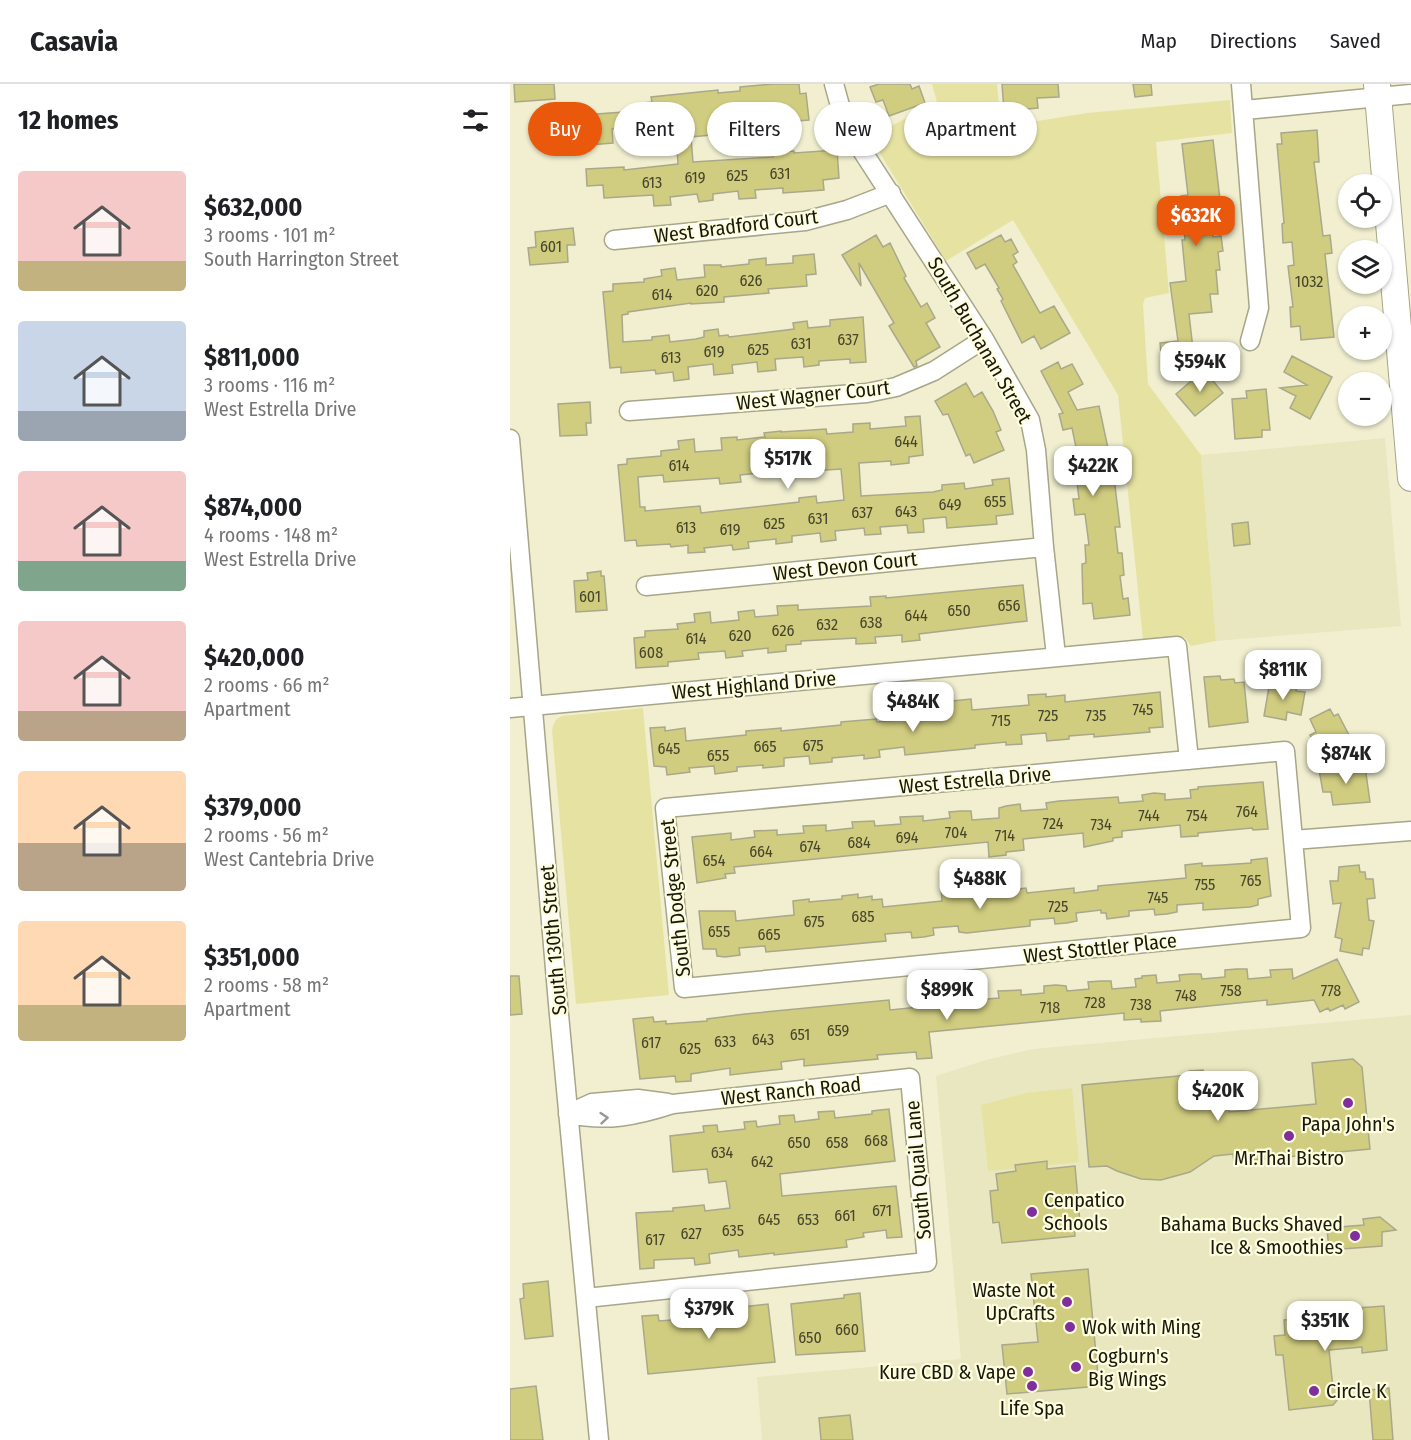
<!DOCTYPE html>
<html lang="en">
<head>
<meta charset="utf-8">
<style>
	:root { --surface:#fff; --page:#f2f2f2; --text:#202124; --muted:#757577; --line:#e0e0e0; --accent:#ea580c }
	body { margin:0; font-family:"Fira Sans Condensed",sans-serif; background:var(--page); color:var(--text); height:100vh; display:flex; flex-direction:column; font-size:22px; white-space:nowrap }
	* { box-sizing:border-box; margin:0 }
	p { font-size:20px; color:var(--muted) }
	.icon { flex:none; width:33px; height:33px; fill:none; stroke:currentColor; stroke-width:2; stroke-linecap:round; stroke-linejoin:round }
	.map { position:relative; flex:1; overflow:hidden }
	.side { display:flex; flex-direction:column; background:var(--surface); width:510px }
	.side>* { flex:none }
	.top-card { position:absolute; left:18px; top:18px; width:570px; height:54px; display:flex; gap:12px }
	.tools { position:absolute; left:828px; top:90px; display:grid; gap:12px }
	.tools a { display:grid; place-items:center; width:54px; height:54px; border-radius:50%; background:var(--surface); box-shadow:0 2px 4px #0004; font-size:30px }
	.price { position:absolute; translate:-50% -51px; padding:0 14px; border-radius:12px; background:#fff; color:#222; font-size:20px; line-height:39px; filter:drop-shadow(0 2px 3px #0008) }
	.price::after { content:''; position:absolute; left:50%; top:36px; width:18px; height:14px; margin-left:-9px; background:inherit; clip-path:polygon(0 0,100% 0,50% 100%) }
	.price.active { background:var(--accent); color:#fff }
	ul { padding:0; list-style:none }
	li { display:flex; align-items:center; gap:18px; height:150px; padding:0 18px }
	li span { display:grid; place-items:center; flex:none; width:168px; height:120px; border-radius:6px; color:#555 }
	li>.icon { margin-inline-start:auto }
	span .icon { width:72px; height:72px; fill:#fffc; stroke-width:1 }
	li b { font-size:26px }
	h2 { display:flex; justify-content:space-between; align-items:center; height:72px; padding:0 18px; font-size:26px }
	.pill { padding:0 21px; border-radius:27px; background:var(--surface); box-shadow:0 2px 4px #0004; font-size:21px; line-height:54px }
	.pill.active { background:var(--accent); color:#fff }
	header { display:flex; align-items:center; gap:36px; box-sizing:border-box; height:84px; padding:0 30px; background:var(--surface); border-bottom:2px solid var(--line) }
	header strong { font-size:28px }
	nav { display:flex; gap:33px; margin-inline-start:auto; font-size:21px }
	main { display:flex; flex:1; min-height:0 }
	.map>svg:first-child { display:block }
	.built { fill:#e9e7c0 }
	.green { fill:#e6e3a2 }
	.building { fill:#d0cc80; stroke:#a9a88a; stroke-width:1.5; fill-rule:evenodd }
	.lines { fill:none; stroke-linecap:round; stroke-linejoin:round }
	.minor-casing { stroke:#a7a688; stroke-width:21 }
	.secondary-casing { stroke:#a7a688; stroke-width:28 }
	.minor { stroke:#fff; stroke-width:18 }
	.secondary { stroke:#fff; stroke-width:26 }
	.oneway { stroke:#989792 }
	.poi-dot { fill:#802d9d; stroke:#fefddd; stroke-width:2 }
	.labels { text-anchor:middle; stroke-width:4.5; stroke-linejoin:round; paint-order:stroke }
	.number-label { font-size:16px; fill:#47452a }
	.street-label { font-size:20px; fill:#19180d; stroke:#fefddd }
	.poi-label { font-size:20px; fill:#19180d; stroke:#fefddd; text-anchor:start }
</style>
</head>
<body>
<header>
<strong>Casavia</strong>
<nav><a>Map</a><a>Directions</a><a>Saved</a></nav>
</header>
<main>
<section class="side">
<h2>12 homes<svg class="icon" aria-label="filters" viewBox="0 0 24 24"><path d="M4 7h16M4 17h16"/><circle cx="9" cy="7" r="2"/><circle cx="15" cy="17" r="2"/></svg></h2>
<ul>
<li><span style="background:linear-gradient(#f6c9c9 75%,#c2b280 0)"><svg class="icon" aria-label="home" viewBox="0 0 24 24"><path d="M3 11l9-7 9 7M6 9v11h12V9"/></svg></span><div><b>$632,000</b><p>3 rooms · 101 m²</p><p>South Harrington Street</p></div></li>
<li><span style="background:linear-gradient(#c9d6e8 75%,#9aa5b1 0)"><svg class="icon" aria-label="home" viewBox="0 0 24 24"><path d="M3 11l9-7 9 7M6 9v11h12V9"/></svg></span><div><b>$811,000</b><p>3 rooms · 116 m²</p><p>West Estrella Drive</p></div></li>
<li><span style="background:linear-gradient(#f6c9c9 75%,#7fa58c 0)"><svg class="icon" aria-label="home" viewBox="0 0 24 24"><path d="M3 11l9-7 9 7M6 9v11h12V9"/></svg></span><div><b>$874,000</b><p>4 rooms · 148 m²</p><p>West Estrella Drive</p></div></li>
<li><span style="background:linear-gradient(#f6c9c9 75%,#b9a48a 0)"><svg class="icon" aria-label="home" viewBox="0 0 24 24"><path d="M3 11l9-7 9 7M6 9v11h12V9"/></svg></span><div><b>$420,000</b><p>2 rooms · 66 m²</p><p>Apartment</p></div></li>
<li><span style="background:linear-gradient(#ffd9b3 60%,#b9a48a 0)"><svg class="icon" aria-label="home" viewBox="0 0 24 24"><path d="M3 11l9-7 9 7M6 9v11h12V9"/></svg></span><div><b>$379,000</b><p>2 rooms · 56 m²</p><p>West Cantebria Drive</p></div></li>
<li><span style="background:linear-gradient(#ffd9b3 70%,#c2b280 0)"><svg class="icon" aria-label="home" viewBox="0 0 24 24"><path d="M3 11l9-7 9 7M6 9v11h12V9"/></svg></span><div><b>$351,000</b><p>2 rooms · 58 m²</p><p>Apartment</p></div></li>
</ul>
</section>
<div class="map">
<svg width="901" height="1356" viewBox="0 0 901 1356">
	<rect width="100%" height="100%" fill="#f1efd0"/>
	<path class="built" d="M875,354l16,188 -185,15 -15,-186z
		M901,931v425h-649l-5,-63 204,-18 -25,-283 50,-16 47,-11z"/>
	<path class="green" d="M422,0h65l4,43 86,-14 143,-13 2,33 -76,9 13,151 -24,5 -2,6 5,80 53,71 15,186 -25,5 -6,-8 -7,-2 -35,4 -25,-245 -105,-175 -67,41 -76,-124 67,-35z
		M133,624l26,287 -93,9 -24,-274c2,-7 3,-11 10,-14z
		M562,1004l7,74 -31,3 -1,-5 -33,4v5l-26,2 -7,-66 45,-12z"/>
	<path class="building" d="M4,0h40l1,15 -40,3z
		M263,0h26l1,10 6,-1 3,27 -87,7v7l-31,3 2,25 80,-5v-5l21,-1v2l43,-3 2,28 -16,2 1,10 -41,3v-5l-28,2 1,8 -17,1 -1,-8 -25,3v6l-14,2 -2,-8 -27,3 1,8 -17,1 -1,-11 -49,3 -1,-13 -16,1 -1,-17 38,-2v3l54,-6 -2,-29 -37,3 -1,-11 -26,2 1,14 -24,2 -2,-25 10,-1v-5l40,-3 -1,-7 16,-2 -1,-5 67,-7v3l22,-2v-4z
		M369,0h31l2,5 7,-3 6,17 -36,13 -6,-16 -7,2 -6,-15z
		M492,0h56l1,13 -22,1 1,10 -34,3z
		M623,0h18l1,11 -17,2z
		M807,46l2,32h-5l9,74 7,-1 2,18 -7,1 9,83 -33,3 -1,-14 -9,1 -1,-20h3l-5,-41 6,-1 -2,-23 -9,1 -1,-19 2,-1 -7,-79h5l-1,-11z
		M703,56l8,68 -11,1 3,28 8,-1 2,15 -5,1 2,18h-4l2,24h-8l2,18 -23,2 5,44 -32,4 -2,-19 18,-2 -8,-58 16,-2 -4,-41h3l-4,-44 7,-1 -6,-51z
		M63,144l2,17h-8l1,17 -38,3 -2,-17 8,-1 -1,-15z
		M366,151l7,12 7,-4 16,33 -2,2 17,29 6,-4 8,15 -9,5 14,24 -24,14 1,5 -3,1 -25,-41 5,-3 -35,-60 2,23 -19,-31z
		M491,151l4,7 6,-3 7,13 -5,3 4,7 -4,3 27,48 14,-7 16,27 -29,16 -7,-13 -12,7 -21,-42 2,-2 -6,-10 2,-1 -14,-24 -9,5 -9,-16z
		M304,170l2,20 -10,1 1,11 -39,3 1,4 -45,4v5l-33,2v-1l-63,9v2l-6,1 1,27 29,-2v-3l17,-2 1,7 26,-3 8,-2v-6l14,-2 1,7 9,-1 1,2 65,-8 -1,-6 14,-2 1,7 22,-2v-6l33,-3 3,45 -16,1v-4l-31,2v4l-15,2 -1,-10 -28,2 1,11 -18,2 -1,-10 -25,3 1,8 -19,2 -1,-11 -25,3 1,12 -15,2 -1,-9 -17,2 -1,-4 -34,3v-6l-11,1 -7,-76 10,-1v-7l31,-2v-3l18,-3 -1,-6 14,-2 2,12 28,-3 -1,-12h17v2l28,-3v-4l17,-2v7l27,-2v-7z
		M782,272l40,21 -22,42 -20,-11 6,-12 -16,-8 27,-3 -23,-13z
		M548,278l3,7 11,-5 11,20 -15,8 9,18 22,-4 10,47h2l9,74h-5l3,26h4l2,22 -4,1 3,23 5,-1 2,17 -36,4 -2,-16 -9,1 -1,-40 4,-1 -1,-18h4l-4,-31 -10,1 -2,-16h6l-5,-42h4l-6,-29 -9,2 -4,-16 4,-1 -22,-42z
		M694,286l19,23 -28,23 -19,-22z
		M456,299l8,14 8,-5 11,19 8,19 -5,2 8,18 -30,13 -4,-9 -4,2 -18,-42 -5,1 -8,-14z
		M756,305l4,41h-8v7l-27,2 -3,-40 15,-1 -1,-7z
		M80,318l1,21h-5l1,12 -27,1 -2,-32z
		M410,332l3,39 -14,2v6l-18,2v-4l-32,2 2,33 72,-4 9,-2v-5l22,-2 1,6 28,-4 -1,-5 17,-2 4,36 -17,2 1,8 -50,4 -1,-11 -23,2 1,13 -16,1 -1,-8 -27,2 1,7 -16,1 -1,-7 -29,3 1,9 -15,2 -1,-9 -28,3v6l-16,2v-5l-28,3 1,6 -16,2 -1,-5 -28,3 1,4 -17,1v-8l-17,2 -1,-3 -33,2 -1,-6 -11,1 -7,-76 9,-1v-5l34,-3v-5l18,-2 -1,-8 16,-2 1,13 27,-2 -1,-12 16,-1v3l28,-3 -1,-4 17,-2v1l45,-3 1,5 26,-2v-8l17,-1v6l36,-3 -1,-9zM287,385v3l44,-3 3,31 -27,3 -1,-7 -17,2v4l-98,11 -1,-7 -55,5v-4h-5l-2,-30 25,-2 1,7 55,-4 1,6 21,-2 -1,-7z
		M738,438l2,22 -16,2 -2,-22z
		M91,487v5h3l3,34 -31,2 -2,-31 14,-1 -1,-7z
		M513,501l4,36 -108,13 1,6 -18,2v-7l-27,2 1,6 -20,1v-6l-55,3v3l-15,1v6l-18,2v-5l-26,3 1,5 -17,2 -1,-7 -27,2 1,6 -31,3v4l-32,2 -2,-30 11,-1v-6l33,-2 -1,-5 18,-2 -1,-8 16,-2 1,11 28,-3 -1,-8 16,-2 1,7 23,-2 -1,-9 21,-1v5l73,-4 -1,-9 16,-1v2z
		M710,592l1,4 13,-1 1,4 9,-1 4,40 -39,5 -5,-50z
		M760,597l27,5 -1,5 9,1 -4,23 -14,-3 -1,8 -22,-4z
		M650,608l3,35 -14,1 1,4 -56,5v-3l-25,2v3l-22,2 -1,-8 -25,2 1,9 -16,1v-3l-31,3v3l-70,7 -1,-8 -25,3 1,7 -16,2v-4l-32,3v4l-22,2 -1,-8 -25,2v8l-21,2v-3l-26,2v4l-22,3 -1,-8 -25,2 1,4 -23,3 -1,-8 -12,-1 -4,-38 15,-1v4l20,-3 1,13 60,-6v-4l35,-3v3l60,-6v-3l35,-3 1,3 56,-5 -1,-14 39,-4 1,11 57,-5 -1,-10 18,-1v3l19,-2v7z
		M820,625l4,7 4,-2 13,25 -31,16 -10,-20 6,-3 -6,-13z
		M855,682l5,36 -37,3 -2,-13h-8l-4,-22z
		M753,698l5,47 -15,1 -1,-2 -54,5v3l-17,1 -1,-12 -58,6v6l-9,1v3l-29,6 -1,-14 -60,6 1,11 -18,2v3l-17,2 -1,-15 -254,25 1,6 -10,1 1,4 -29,5 -5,-46 39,-4v7l24,-3 -1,-6 23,-1v5l27,-2 -1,-7 23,-1v6l27,-3 -1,-6 22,-1 1,5 26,-2 -1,-7 23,-1v5l27,-3 -1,-6 12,-1h10l1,9 27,-2v-10l7,-2 14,-2 1,7 26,-2 -1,-6 13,-2 59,-4 1,6 24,-2 -1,-6 12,-2 11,1v6l26,-2 -1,-8 8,-1v-2z
		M757,774l4,38 -13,3v6l-8,2 -47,3v-7l-26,2v7l-10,2 -12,1 -1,-6 -25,2v5l-22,3 -1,-6h-5v-3l-25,3 1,8 -10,2 -12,1 -1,-6 -24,2v6l-63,7 -8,-1 -1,-6 -25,2 1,7 -10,2 -12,1 -1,-6 -26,2 1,7 -64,6 -56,5 -1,-6 -26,2 1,7 -15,2 -8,-1 -1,-7h-13l-4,-38h36l1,10 58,-6 -1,-14 16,-2v3l33,-3v-3l16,-2v4l14,-2v4l10,-1 1,8 59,-6 -1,-13 17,-2v3l19,-2 2,18 17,-17h4l4,3 22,-3 1,5 47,-5v5l24,-3v-4l88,-8 -1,-13 17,-2v3l20,-1 29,-2v-3z
		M849,781l1,7h5l1,7h7l2,19 -8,1 2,21 5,1 -5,28 -6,-1 -1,7 -22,-4 2,-12 -7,-2 6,-34 -8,1 -3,-23h8l1,-14z
		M827,875l22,43 -14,7 -2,-4 -13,6 -2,-3 -8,4 -6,-12 -47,5v-5l-107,11 1,10 -20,1v-3l-17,1v-7l-90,9 -105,10 3,26 -15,1 -1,-7 -39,3 1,4 -74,7v-7l-23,3 1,7 -52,6v-7l-39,6v7l-15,1 -1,-6 -35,3 -7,-60 20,-2 1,5 12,-1v3l41,-3v-2l38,-5 144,-14 1,10 58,-6v-1l5,-1 -1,-6 23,-1v5l24,-2 -1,-7 23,-1v5l23,-2v-7l12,-1 10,1 1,5 22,-2 -1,-7 13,-1h10l1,8 24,-2 -1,-8 7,-1v-2l14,-1 1,8 23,-2 -1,-6 12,-1h10l1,5 23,-2v-7l12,-1h10l1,10 23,-2 -1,-7 22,-1 1,10z
		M0,892h9l3,38 -12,1z
		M843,975l9,8 8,82 -136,13 -1,-8 -19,2 -24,16 -29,8 -20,-1 -24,-8 -10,-5 -18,1 -7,-82 107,-10v-4l14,-1 1,4 21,-2 4,40 87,-8 -4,-41z
		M379,1025l6,52 -115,13 2,22 114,-10 6,51 -15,1 -1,-8 -23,3 1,4 -18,3 1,7 -73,8v-2l-35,4 -1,-7 -29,4 1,9 -15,2 -1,-7 -40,2v8l-14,1 -4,-56 37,-2v-3l31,-3 1,6 25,-3 -4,-27 -17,2 -2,-14 -34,3 -3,-36 34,-4 -1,-6 14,-1 1,7 27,-3 -1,-7 12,-1 1,6 23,-3 -1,-8 15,-1 1,7 24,-3 -1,-7 16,-1 1,7 37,-4v-3z
		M537,1077v8l28,-3 5,57 -6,1 1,12 -73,7 -3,-21 -6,1 -3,-32 8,-1 -2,-16 20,-3 -1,-6z
		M870,1133l16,13 -14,2v14l-53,4 -2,-22 37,-3 -1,-6z
		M578,1185l11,117 -92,8 -5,-49 36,-3 -7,-68z
		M38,1197l5,55 -28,3 -5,-40 4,-1 -1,-14z
		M350,1209l5,58 -69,4 -5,-51 53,-6v-3z
		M258,1220l7,58 -127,12 -6,-58 16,-1 1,6 37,-3v-6z
		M874,1222l3,44 -25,3v-6l-33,3 4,38 16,-2 -16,19 -44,5 -6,-55h-7l-2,-19 11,-1 -1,-15 74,-7 -1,-5z
		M26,1302l7,54h-33v-51z
		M879,1304l4,52h-20l-4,-50z
		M340,1331l3,25h-32l-2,-22z"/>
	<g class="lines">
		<defs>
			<path id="minor" d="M324,0l8,29 19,36 123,190 46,81 6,30 8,97 12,109
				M731,0l18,224 -9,33
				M735,26l166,-16
				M104,156l191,-19 42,-11 44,-17
				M119,327l238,-18 29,-6 38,-16 50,-32
				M0,355l48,565 41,436
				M136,502l398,-39
				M0,624l667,-62 12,114
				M775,667l16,177 -617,60 -19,-180z
				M783,756l118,-9
				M58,1030c39,8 68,2 105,-10l237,-26 17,184 -341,36
				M58,1030l24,-11 46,-4 30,4"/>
			<path id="secondary" d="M867,0l34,394"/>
		</defs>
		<use href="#minor" class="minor-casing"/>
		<use href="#secondary" class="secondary-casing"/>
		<use href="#minor" class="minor"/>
		<use href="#secondary" class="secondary"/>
	</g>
	<defs><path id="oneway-chevron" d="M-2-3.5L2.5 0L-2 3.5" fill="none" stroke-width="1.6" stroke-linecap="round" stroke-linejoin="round" transform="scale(1.5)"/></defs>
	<use class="oneway" href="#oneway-chevron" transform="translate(94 1034) rotate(-5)"/>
	<g class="poi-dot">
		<circle cx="838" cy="1019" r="6"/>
		<circle cx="779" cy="1052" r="6"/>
		<circle cx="522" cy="1128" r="6"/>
		<circle cx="845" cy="1152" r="6"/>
		<circle cx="557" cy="1218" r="6"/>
		<circle cx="560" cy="1243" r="6"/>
		<circle cx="566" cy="1283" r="6"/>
		<circle cx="518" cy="1288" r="6"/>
		<circle cx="522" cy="1302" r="6"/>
		<circle cx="804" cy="1307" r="6"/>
	</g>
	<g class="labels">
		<g class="number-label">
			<text x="270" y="95">631</text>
			<text x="227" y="97">625</text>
			<text x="185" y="99">619</text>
			<text x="142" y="104">613</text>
			<text x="41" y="168">601</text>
			<text x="241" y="202">626</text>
			<text x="799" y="203">1032</text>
			<text x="197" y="212">620</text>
			<text x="152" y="216">614</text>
			<text x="338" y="261">637</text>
			<text x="291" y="265">631</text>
			<text x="248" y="271">625</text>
			<text x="204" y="273">619</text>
			<text x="161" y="279">613</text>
			<text x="396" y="363">644</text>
			<text x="169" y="387">614</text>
			<text x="485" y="423">655</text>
			<text x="440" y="426">649</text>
			<text x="396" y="433">643</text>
			<text x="352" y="434">637</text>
			<text x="308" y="440">631</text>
			<text x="264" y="445">625</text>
			<text x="176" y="449">613</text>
			<text x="220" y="451">619</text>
			<text x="80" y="518">601</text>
			<text x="499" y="527">656</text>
			<text x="449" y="532">650</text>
			<text x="406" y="537">644</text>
			<text x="361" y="544">638</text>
			<text x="317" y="546">632</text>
			<text x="273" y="552">626</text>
			<text x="230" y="557">620</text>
			<text x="186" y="560">614</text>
			<text x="141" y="574">608</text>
			<text x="633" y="631">745</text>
			<text x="538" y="637">725</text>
			<text x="586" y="637">735</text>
			<text x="491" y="642">715</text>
			<text x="303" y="667">675</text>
			<text x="255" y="668">665</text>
			<text x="159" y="670">645</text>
			<text x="208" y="677">655</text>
			<text x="737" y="733">764</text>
			<text x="639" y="737">744</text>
			<text x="687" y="737">754</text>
			<text x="543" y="745">724</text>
			<text x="591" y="746">734</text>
			<text x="446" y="754">704</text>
			<text x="495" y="757">714</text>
			<text x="397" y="759">694</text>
			<text x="349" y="764">684</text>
			<text x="300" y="768">674</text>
			<text x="251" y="773">664</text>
			<text x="204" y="782">654</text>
			<text x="741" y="802">765</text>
			<text x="695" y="806">755</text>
			<text x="648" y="819">745</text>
			<text x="548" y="828">725</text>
			<text x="353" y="838">685</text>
			<text x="304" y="843">675</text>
			<text x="209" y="853">655</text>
			<text x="259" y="856">665</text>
			<text x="721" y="912">758</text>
			<text x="821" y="912">778</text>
			<text x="676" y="917">748</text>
			<text x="585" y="924">728</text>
			<text x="631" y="926">738</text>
			<text x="540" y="929">718</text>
			<text x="328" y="952">659</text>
			<text x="290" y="956">651</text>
			<text x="253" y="961">643</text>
			<text x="215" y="963">633</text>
			<text x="141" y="964">617</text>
			<text x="180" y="970">625</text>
			<text x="366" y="1062">668</text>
			<text x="289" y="1064">650</text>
			<text x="327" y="1064">658</text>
			<text x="212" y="1074">634</text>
			<text x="252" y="1083">642</text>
			<text x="372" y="1132">671</text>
			<text x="335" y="1137">661</text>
			<text x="259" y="1141">645</text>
			<text x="298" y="1141">653</text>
			<text x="223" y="1152">635</text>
			<text x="181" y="1155">627</text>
			<text x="145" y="1161">617</text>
			<text x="337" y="1251">660</text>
			<text x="300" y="1259">650</text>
		</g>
		<g class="street-label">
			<text transform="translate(226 142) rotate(-7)" y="7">West Bradford Court</text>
			<text transform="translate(470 256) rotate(60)" y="7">South Buchanan Street</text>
			<text transform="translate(303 311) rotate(-6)" y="7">West Wagner Court</text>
			<text transform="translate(335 482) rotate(-6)" y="7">West Devon Court</text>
			<text transform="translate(244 601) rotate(-5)" y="7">West Highland Drive</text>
			<text transform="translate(465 696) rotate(-5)" y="7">West Estrella Drive</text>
			<text transform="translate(165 814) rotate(-96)" y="7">South Dodge Street</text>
			<text transform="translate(43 856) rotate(-95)" y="7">South 130th Street</text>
			<text transform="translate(590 864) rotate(-6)" y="7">West Stottler Place</text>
			<text transform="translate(281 1007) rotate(-6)" y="7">West Ranch Road</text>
			<text transform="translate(408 1086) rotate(-95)" y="7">South Quail Lane</text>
		</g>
		<g class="poi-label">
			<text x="838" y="1047" text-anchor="middle">Papa John's</text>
			<text x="779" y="1081" text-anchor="middle">Mr.Thai Bistro</text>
			<text x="534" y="1123">Cenpatico<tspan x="534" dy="23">Schools</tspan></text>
			<text x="833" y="1147" text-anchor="end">Bahama Bucks Shaved<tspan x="833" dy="23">Ice &amp; Smoothies</tspan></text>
			<text x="545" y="1213" text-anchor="end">Waste Not<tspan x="545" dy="23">UpCrafts</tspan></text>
			<text x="572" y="1250">Wok with Ming</text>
			<text x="578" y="1279">Cogburn's<tspan x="578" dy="23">Big Wings</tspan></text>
			<text x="506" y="1295" text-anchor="end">Kure CBD &amp; Vape</text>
			<text x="816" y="1314">Circle K</text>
			<text x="522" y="1331" text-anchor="middle">Life Spa</text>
		</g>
	</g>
</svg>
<div class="tools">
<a><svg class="icon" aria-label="locate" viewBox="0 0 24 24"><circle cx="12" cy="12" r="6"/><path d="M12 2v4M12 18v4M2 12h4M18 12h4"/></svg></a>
<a><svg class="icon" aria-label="layers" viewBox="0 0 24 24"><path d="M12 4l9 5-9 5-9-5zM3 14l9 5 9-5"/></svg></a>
<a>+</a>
<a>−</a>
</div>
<b class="price active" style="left:686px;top:163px">$632K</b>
<b class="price" style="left:690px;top:309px">$594K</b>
<b class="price" style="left:278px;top:406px">$517K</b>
<b class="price" style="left:583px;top:413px">$422K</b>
<b class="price" style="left:773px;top:617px">$811K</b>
<b class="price" style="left:403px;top:649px">$484K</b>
<b class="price" style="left:836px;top:701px">$874K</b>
<b class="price" style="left:470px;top:826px">$488K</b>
<b class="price" style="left:437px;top:937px">$899K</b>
<b class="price" style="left:708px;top:1038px">$420K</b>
<b class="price" style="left:199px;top:1256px">$379K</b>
<b class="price" style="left:815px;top:1268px">$351K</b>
<div class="top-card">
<a class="pill active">Buy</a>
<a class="pill">Rent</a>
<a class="pill">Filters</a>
<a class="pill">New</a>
<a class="pill">Apartment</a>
</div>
</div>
</main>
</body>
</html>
